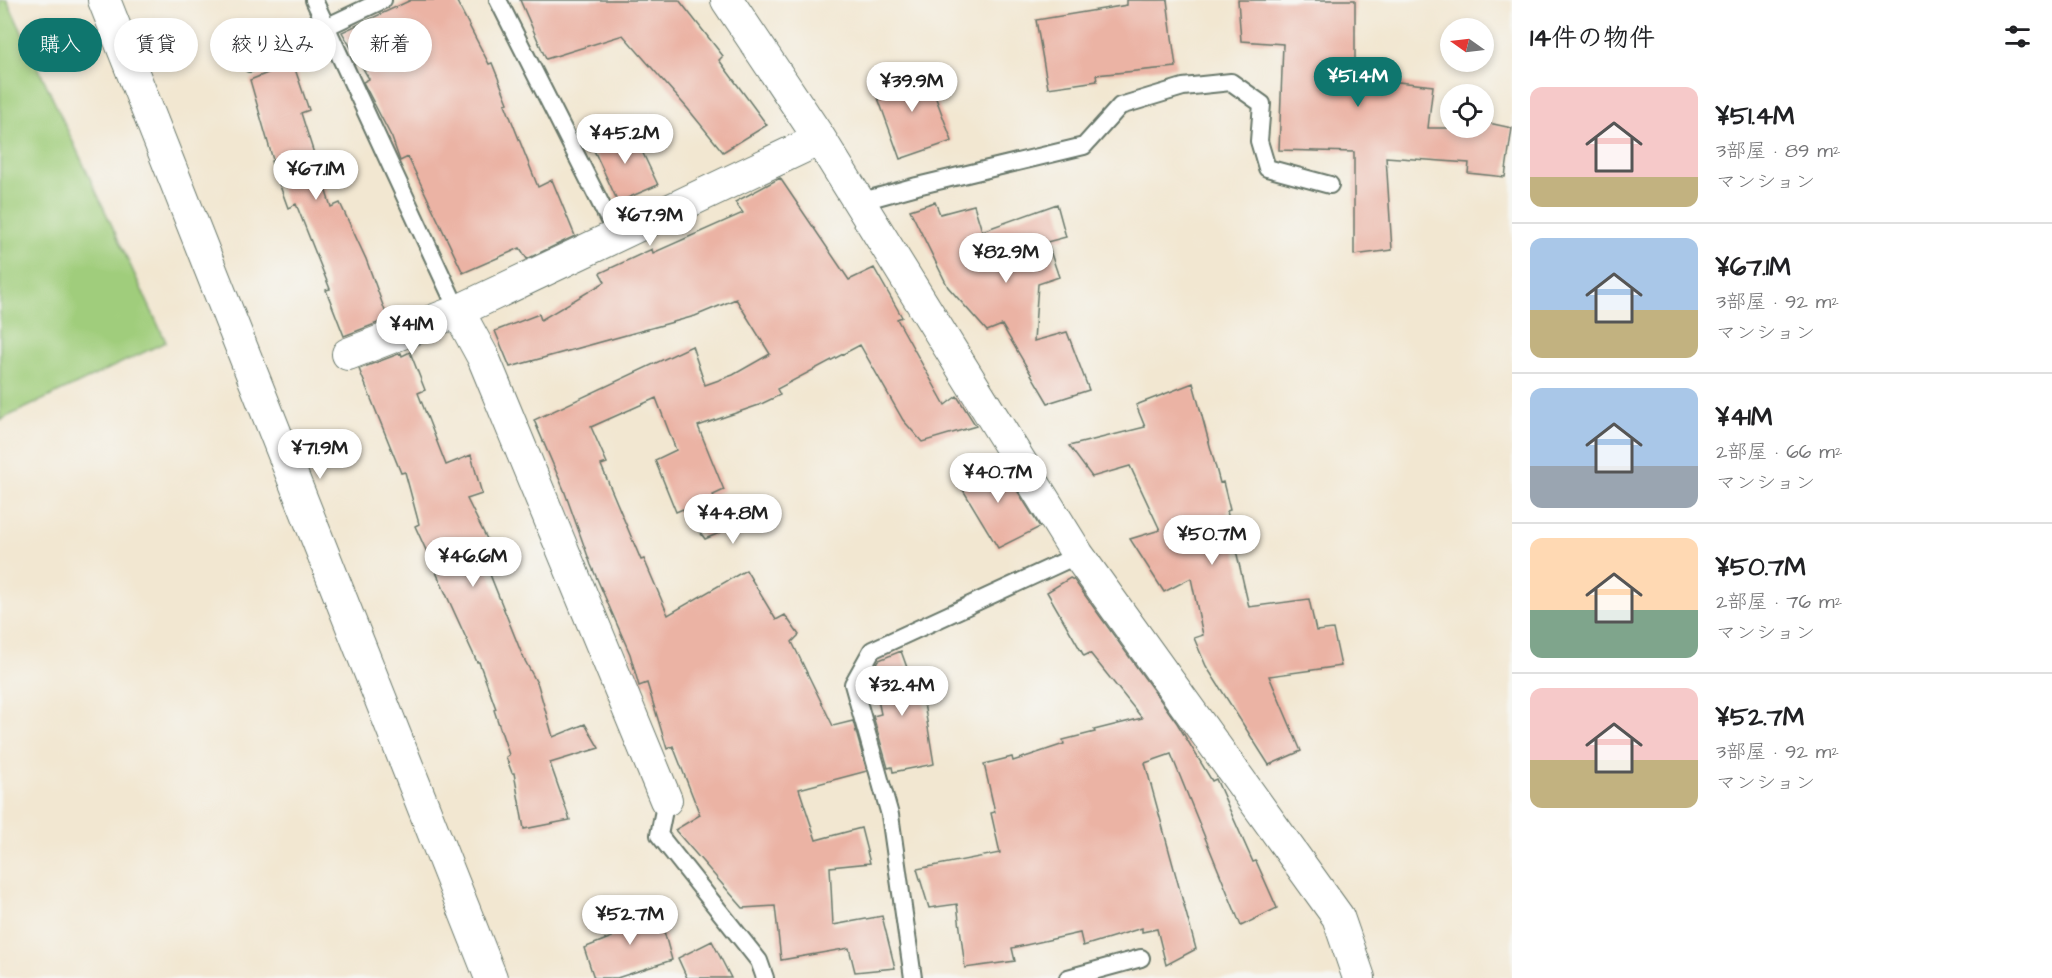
<!DOCTYPE html>
<html lang="ja">
<head>
<meta charset="utf-8">
<style>
	:root { --surface:#fff; --page:#f2f2f2; --text:#202124; --muted:#757577; --line:#e0e0e0; --accent:#0f766e }
	body { margin:0; font-family:"Architects Daughter","Klee One",sans-serif; background:var(--page); color:var(--text); height:100vh; display:flex; flex-direction:column; font-size:22px; white-space:nowrap }
	* { box-sizing:border-box; margin:0 }
	p { font-size:20px; color:var(--muted) }
	.icon { flex:none; width:33px; height:33px; fill:none; stroke:currentColor; stroke-width:2; stroke-linecap:round; stroke-linejoin:round }
	.map { position:relative; flex:1; overflow:hidden }
	.details { display:flex; flex-direction:column; background:var(--surface); width:540px }
	.details>* { flex:none }
	.hud { position:absolute; left:18px; top:18px; width:570px; height:54px; display:flex; gap:12px }
	.needle { width:39px; rotate:284deg }
	.tools { position:absolute; left:1440px; top:18px; display:grid; gap:12px }
	.tools a { display:grid; place-items:center; width:54px; height:54px; border-radius:50%; background:var(--surface); box-shadow:0 3px 9px #0003; font-size:30px }
	.price { position:absolute; translate:-50% -51px; padding:0 14px; border-radius:21px; background:#fff; color:#222; font-size:20px; line-height:39px; filter:drop-shadow(0 2px 3px #0008) }
	.price::after { content:''; position:absolute; left:50%; top:36px; width:18px; height:14px; margin-left:-9px; background:inherit; clip-path:polygon(0 0,100% 0,50% 100%) }
	.price.active { background:var(--accent); color:#fff }
	ul { padding:0; list-style:none }
	li { display:flex; align-items:center; gap:18px; height:150px; padding:0 18px }
	li+li { border-top:2px solid var(--line) }
	li span { display:grid; place-items:center; flex:none; width:168px; height:120px; border-radius:12px; color:#555 }
	li>.icon { margin-inline-start:auto }
	span .icon { width:72px; height:72px; fill:#fffc; stroke-width:1 }
	li b { font-size:26px }
	h2 { display:flex; justify-content:space-between; align-items:center; height:72px; padding:0 18px; font-size:26px }
	.tag { padding:0 21px; border-radius:27px; background:var(--surface); box-shadow:0 3px 9px #0003; font-size:21px; line-height:54px }
	.tag.active { background:var(--accent); color:#fff }
	main { display:flex; flex:1; min-height:0 }
	.map>svg:first-child { display:block }
	.green { fill:#a0cd7b; stroke:#608558; stroke-width:1.5 }
	.building { fill:#ebb3a4 }
	.lines { fill:none; stroke-linecap:round; stroke-linejoin:round }
	.service-casing { stroke:#69786b; stroke-width:20 }
	.minor-casing { stroke:#69786b; stroke-width:34 }
	.service { stroke:#fff; stroke-width:16 }
	.minor { stroke:#fff; stroke-width:32 }
</style>
</head>
<body>
<main>
<div class="map">
<svg width="1512" height="978" viewBox="0 0 1512 978">
	<rect width="100%" height="100%" fill="#f6f6f2"/>
	<filter id="ink" filterUnits="userSpaceOnUse"><feTurbulence type="fractalNoise" baseFrequency=".0167" numOctaves="2"/><feDisplacementMap in="SourceGraphic" scale="12" xChannelSelector="R" yChannelSelector="G"/><feConvolveMatrix kernelMatrix="1 2 1 2 8 2 1 2 1" color-interpolation-filters="sRGB"/></filter>
	<filter id="wash" filterUnits="userSpaceOnUse"><feTurbulence type="fractalNoise" baseFrequency=".008" numOctaves="4" result="noise"/><feDisplacementMap in="SourceGraphic" scale="24" xChannelSelector="R" yChannelSelector="G"/><feGaussianBlur stdDeviation="1.35" result="paint"/><feColorMatrix in="noise" values="0 0 0 0 0 0 0 0 0 0 0 0 0 0 0 0 0 1.4 0 .05"/><feComposite in="paint" operator="in"/></filter>
	<g filter="url(#wash)">
		<rect width="100%" height="100%" fill="#f2e7d1"/>
		<path class="green" d="M0,0h7l159,342 -166,78z"/>
		<g id="blocks">
			<path class="building" d="M411,0h45l33,64 3,-1 16,40 -3,1 33,83 14,-7 23,56 -48,23 -7,-11 -57,25 -55,-116 -8,4 -8,-23 -29,-56 6,-3 -27,-47z
				M520,0h159l44,56 -4,4 48,65 -44,27 -35,-43 -65,-74 -77,24z
				M1127,0h40l9,67 -80,8 1,6 -49,7 -12,-68 91,-15z
				M1238,0h117v77l78,9 -5,42h56v-6l28,6 -7,49 -37,-4 1,-10 -83,-6 6,93 -38,5v-103l-75,-2 4,-106 -42,-3z
				M293,63l16,47 -8,3 30,94 9,-4 26,56 22,60 -44,17 -18,-46 4,-1 -34,-85 -8,4 -17,-47 2,-1 -23,-80z
				M925,69l27,72 -52,18 -27,-75z
				M631,128l27,57 -40,17 -26,-56z
				M780,178l69,102 25,-12 28,49 -5,2 48,86 12,-9 19,30 -54,16 -19,-22 -43,-75 -83,44 3,6 -21,10 -61,21 26,64 -11,5 21,32 -29,12 -22,-30 -7,3 -21,-52 21,-10 -20,-52 -65,29 16,36 -6,2 40,95 3,-1 24,56 78,-45 30,50 9,-5 14,20 -7,7 41,84 20,-5 14,50 -68,18 17,51 45,-12 9,35 -40,4 3,58 49,-9 13,52 -40,4 -6,-24 -68,12 -6,-54 -32,2 -68,-78 25,-15 -27,-69 -6,3 -20,-66 -8,3 -9,-32 -39,-89 -27,-75 -30,-70 158,-74 13,39 28,-10 37,-21 -34,-55 -41,17 -185,51 -15,-36 44,-17 2,6 64,-38 -5,-9 52,-24 1,4 90,-40 -8,-11z
				M935,202l5,12 34,-9 8,26 75,-27 9,33 -19,5 12,35 -21,7 -4,57 33,-9 22,58 -41,13 -46,-78 -15,6 -39,-44 -38,-77z
				M410,352l15,38 -7,3 28,72 25,-10 11,39 -15,5 25,50 -11,3 42,105 15,28 15,52 32,-13 14,24 -49,15 20,57 -46,9 -10,-56h-2l-6,-16 3,-2 -15,-45 2,-1 -17,-47h-2l-62,-136 4,-2 -14,-52 -4,1 -42,-104 42,-16 1,3z
				M1193,383l27,100 3,-1 7,28 -3,1 22,96 60,-8 7,32 17,-2 8,37 -72,10 32,75 -32,14 -63,-99 -12,-28 9,-3 -12,-57 -27,14 -34,-53 30,-9 -30,-64 -38,11 -23,-31 76,-19 -9,-22z
				M1000,463l40,64 -42,21 -44,-73z
				M1070,578l4,2 103,143 35,58 4,-2 37,83 3,-1 21,47 -36,18 -70,-172 -26,9 51,186 -30,16 -9,-36 -15,3v-4l-59,18 -3,-13 -68,15 3,13 -50,7 -8,-64 -28,4 -12,-39 83,-16 -9,-40 4,-1 -11,-48 28,-7 1,4 51,-17 -1,-4 32,-8 -1,-2 48,-12 -52,-65 -6,3 -37,-64z
				M901,651l13,36 7,-2 13,79 -41,8 -1,-5 -4,1 -15,-52 8,-2 -4,-19 5,-1 -8,-26 5,-8z
				M657,906l15,54 -55,18h-23l-10,-30 28,-11 -6,-16z
				M712,941l19,37h-44l-9,-20z"/>
		</g>
	</g>
	<g filter="url(#ink)">
		<use href="#blocks" fill-opacity="0" stroke="#69786b" stroke-width="1.5"/>
		<g class="lines">
			<defs>
				<path id="service" d="M314,0l144,311
					M498,0l119,236
					M250,63l133,-63
					M859,202l58,-16 167,-40 36,-40 63,-19 48,-5 31,22 -3,37 8,27 63,17
					M666,800l-7,35 100,126 6,17
					M913,978l-23,-163 -37,-131 19,-34 206,-95
					M1068,978l73,-20"/>
				<path id="minor" d="M104,0l387,978
					M727,0l93,139 258,416 260,362 21,61
					M458,311l25,46 183,443
					M348,354l110,-43 362,-172"/>
			</defs>
			<use href="#service" class="service-casing"/>
			<use href="#minor" class="minor-casing"/>
			<use href="#service" class="service"/>
			<use href="#minor" class="minor"/>
		</g>
	</g>
</svg>
<div class="tools">
<a><svg class="needle" viewBox="-14 -14 28 28"><path d="M0-13l5 13h-10z" fill="#e53935"/><path d="M0 13l5-13h-10z" fill="#757577"/></svg></a>
<a><svg class="icon" aria-label="locate" viewBox="0 0 24 24"><circle cx="12" cy="12" r="6"/><path d="M12 2v4M12 18v4M2 12h4M18 12h4"/></svg></a>
</div>
<b class="price active" style="left:1358px;top:108px">¥51.4M</b>
<b class="price" style="left:912px;top:113px">¥39.9M</b>
<b class="price" style="left:625px;top:165px">¥45.2M</b>
<b class="price" style="left:316px;top:201px">¥67.1M</b>
<b class="price" style="left:650px;top:247px">¥67.9M</b>
<b class="price" style="left:1006px;top:284px">¥82.9M</b>
<b class="price" style="left:412px;top:356px">¥41M</b>
<b class="price" style="left:320px;top:480px">¥71.9M</b>
<b class="price" style="left:998px;top:504px">¥40.7M</b>
<b class="price" style="left:733px;top:545px">¥44.8M</b>
<b class="price" style="left:1212px;top:566px">¥50.7M</b>
<b class="price" style="left:473px;top:588px">¥46.6M</b>
<b class="price" style="left:902px;top:717px">¥32.4M</b>
<b class="price" style="left:630px;top:946px">¥52.7M</b>
<div class="hud">
<a class="tag active">購入</a>
<a class="tag">賃貸</a>
<a class="tag">絞り込み</a>
<a class="tag">新着</a>
</div>
</div>
<section class="details">
<h2>14件の物件<svg class="icon" aria-label="filters" viewBox="0 0 24 24"><path d="M4 7h16M4 17h16"/><circle cx="9" cy="7" r="2"/><circle cx="15" cy="17" r="2"/></svg></h2>
<ul>
<li><span style="background:linear-gradient(#f6c9c9 75%,#c2b280 0)"><svg class="icon" aria-label="home" viewBox="0 0 24 24"><path d="M3 11l9-7 9 7M6 9v11h12V9"/></svg></span><div><b>¥51.4M</b><p>3部屋 · 89 m²</p><p>マンション</p></div></li>
<li><span style="background:linear-gradient(#a9c7e8 60%,#c2b280 0)"><svg class="icon" aria-label="home" viewBox="0 0 24 24"><path d="M3 11l9-7 9 7M6 9v11h12V9"/></svg></span><div><b>¥67.1M</b><p>3部屋 · 92 m²</p><p>マンション</p></div></li>
<li><span style="background:linear-gradient(#a9c7e8 65%,#9aa5b1 0)"><svg class="icon" aria-label="home" viewBox="0 0 24 24"><path d="M3 11l9-7 9 7M6 9v11h12V9"/></svg></span><div><b>¥41M</b><p>2部屋 · 66 m²</p><p>マンション</p></div></li>
<li><span style="background:linear-gradient(#ffd9b3 60%,#7fa58c 0)"><svg class="icon" aria-label="home" viewBox="0 0 24 24"><path d="M3 11l9-7 9 7M6 9v11h12V9"/></svg></span><div><b>¥50.7M</b><p>2部屋 · 76 m²</p><p>マンション</p></div></li>
<li><span style="background:linear-gradient(#f6c9c9 60%,#c2b280 0)"><svg class="icon" aria-label="home" viewBox="0 0 24 24"><path d="M3 11l9-7 9 7M6 9v11h12V9"/></svg></span><div><b>¥52.7M</b><p>3部屋 · 92 m²</p><p>マンション</p></div></li>
</ul>
</section>
</main>
</body>
</html>
